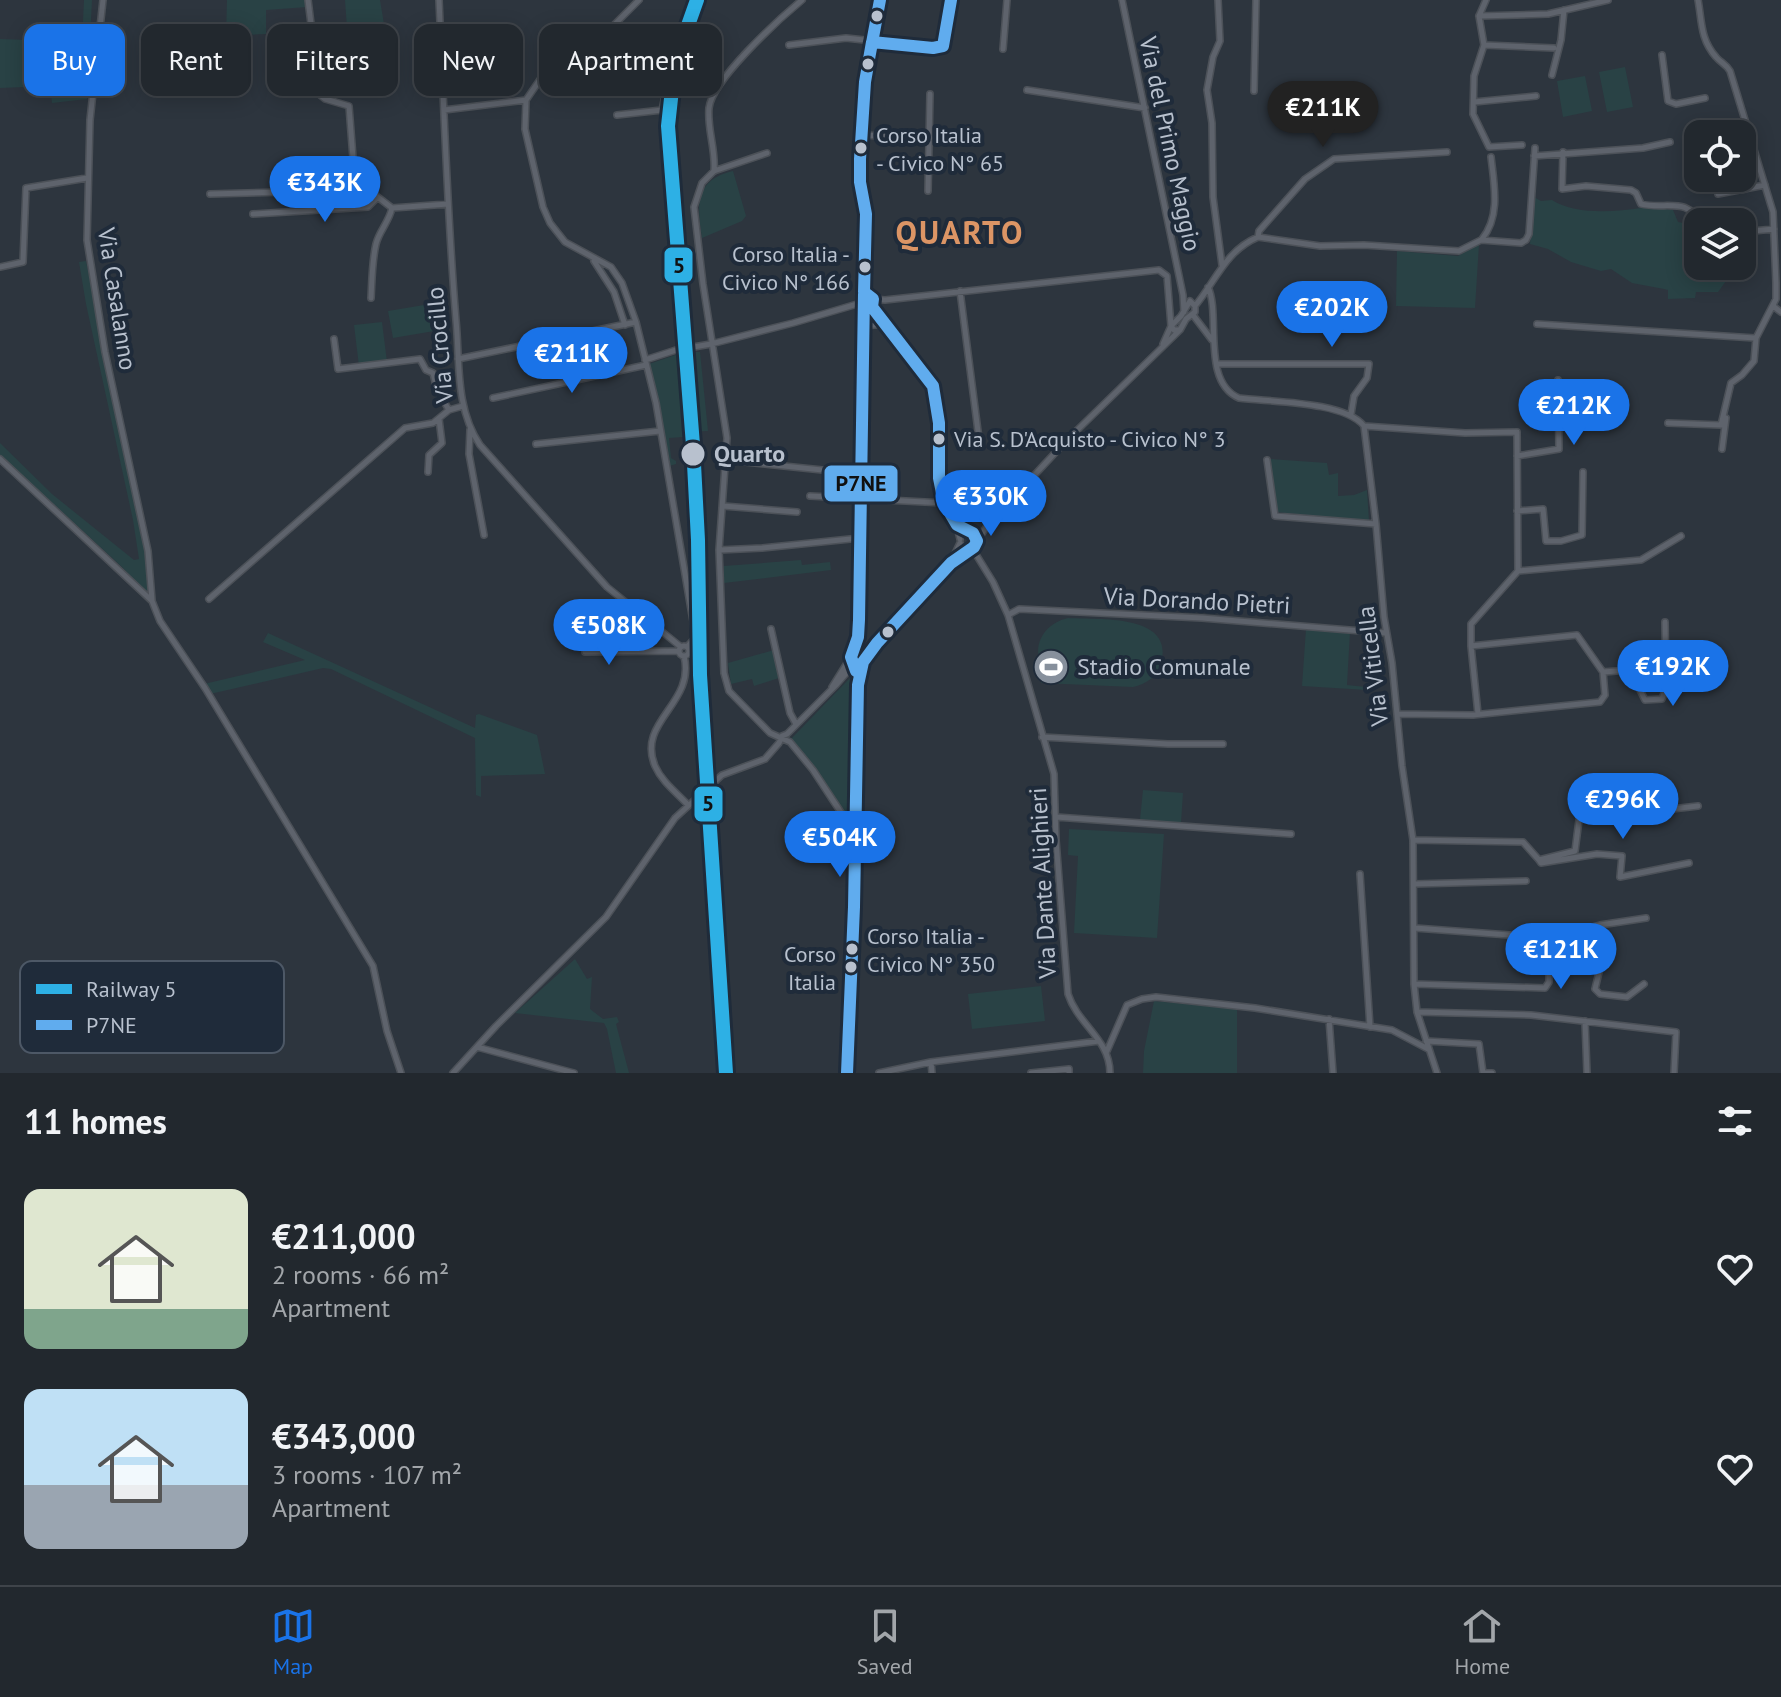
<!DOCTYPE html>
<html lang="en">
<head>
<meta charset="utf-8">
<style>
	:root { --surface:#22282e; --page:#2e343a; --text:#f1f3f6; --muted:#a2a6aa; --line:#3f444a; --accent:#1a73e8 }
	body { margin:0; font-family:"PT Sans",sans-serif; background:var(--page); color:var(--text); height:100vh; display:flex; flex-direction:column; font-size:30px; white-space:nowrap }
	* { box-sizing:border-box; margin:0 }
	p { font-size:26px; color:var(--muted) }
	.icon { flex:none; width:44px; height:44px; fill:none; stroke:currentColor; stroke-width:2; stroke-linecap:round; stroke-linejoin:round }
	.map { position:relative; height:1073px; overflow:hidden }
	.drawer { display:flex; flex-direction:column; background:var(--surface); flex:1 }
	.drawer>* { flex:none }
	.hud { position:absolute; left:24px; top:24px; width:800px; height:72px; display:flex; gap:16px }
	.fabs { position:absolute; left:1684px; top:120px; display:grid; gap:16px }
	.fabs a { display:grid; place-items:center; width:72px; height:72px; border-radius:16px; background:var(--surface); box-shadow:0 4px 20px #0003,0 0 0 2px var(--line); font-size:40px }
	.price { position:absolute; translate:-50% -68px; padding:0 18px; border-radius:28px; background:var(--accent); color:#fff; font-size:26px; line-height:52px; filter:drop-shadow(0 2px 4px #0008) }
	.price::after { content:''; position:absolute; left:50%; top:48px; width:24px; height:18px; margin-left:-12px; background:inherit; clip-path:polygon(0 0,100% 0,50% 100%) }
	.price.current { background:#222; color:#fff }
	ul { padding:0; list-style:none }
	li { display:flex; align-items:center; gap:24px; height:200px; padding:0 24px }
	li span { display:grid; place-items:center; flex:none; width:224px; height:160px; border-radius:16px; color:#555 }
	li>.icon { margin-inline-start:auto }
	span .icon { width:96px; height:96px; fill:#fffc; stroke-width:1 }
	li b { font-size:34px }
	h2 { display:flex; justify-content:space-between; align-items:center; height:96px; padding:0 24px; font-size:34px }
	.pill { padding:0 28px; border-radius:16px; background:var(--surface); box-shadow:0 4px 20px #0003,0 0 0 2px var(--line); font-size:28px; line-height:72px }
	.pill.current { background:var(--accent); color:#fff }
	.dock { display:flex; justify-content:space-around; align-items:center; height:112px; border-top:2px solid var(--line); background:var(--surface); font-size:22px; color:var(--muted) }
	.dock a { display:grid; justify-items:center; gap:4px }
	.dock .current { color:var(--accent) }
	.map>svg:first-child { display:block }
	.green { fill:#294245 }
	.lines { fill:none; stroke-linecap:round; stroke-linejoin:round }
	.street-casing { stroke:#4c5158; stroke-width:8 }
	.street { stroke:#5e636c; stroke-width:5 }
	.bus-1-casing { stroke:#1f2b3a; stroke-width:18 }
	.bus-1 { stroke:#60acee; stroke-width:12 }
	.rail-1-casing { stroke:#1f2b3a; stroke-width:20 }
	.rail-1 { stroke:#2db0e5; stroke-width:14 }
	.bus-dot { fill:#b8c1ce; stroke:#1f2b3a; stroke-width:3 }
	.labels { text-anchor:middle; stroke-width:8; stroke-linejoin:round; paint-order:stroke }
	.bus-label { font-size:22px; fill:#b8c1ce; stroke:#1f2b3a; text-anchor:start }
	.street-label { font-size:24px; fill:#b8c1ce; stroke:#1f2b3a }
	.stop-label { font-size:24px; font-weight:bold; fill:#b8c1ce; stroke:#1f2b3a; text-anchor:start }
	.poi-label { font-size:24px; fill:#b8c1ce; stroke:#1f2b3a; text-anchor:start }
	.district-label { font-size:32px; font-weight:bold; letter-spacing:2px; fill:#dc9565; stroke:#1f2b3a }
	.key { fill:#1f2b3a; stroke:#4d5866; stroke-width:2 }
	.key-label { font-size:22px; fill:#b8c1ce }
	.line-badge { stroke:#1f2b3a; stroke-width:3 }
	.pale-badge-label { font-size:22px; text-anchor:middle; font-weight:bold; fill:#111 }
</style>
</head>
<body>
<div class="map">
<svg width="1781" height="1073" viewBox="0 0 1781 1073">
	<rect width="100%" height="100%" fill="#2d353e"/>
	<path class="green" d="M84,0h8l-5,99 -35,4 -1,-9 -12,2 -2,-13 -11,-1 -1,5 -25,1v-49l82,3z
		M227,0h79l1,7 -41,3v24l-40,2z
		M345,0h35l4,24 -37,4z
		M1625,67l8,40 -26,5 -8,-40z
		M1585,76l7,35 -29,6 -6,-36z
		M733,171l13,45 -4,5 -40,17c-5,-32 -8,-58 31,-67z
		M1534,197l7,4 11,-1c23,15 62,12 89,8 10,-2 22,1 32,2l5,12 10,2 10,11v31h37v14l-9,1 -8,11h-22l-1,6 -27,1v-9l-4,-1 -32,-6 -21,-14 -10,2 -30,-9 -23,-13 -18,-5z
		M1479,244l-4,64 -79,-2 1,-55 61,5z
		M86,261l56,272 7,45 -2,16 -25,-27 -122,-112v-12l52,51 82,66 5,-1 -6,-39 -47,-216 -7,-42z
		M442,302l4,27 -53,9 -5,-27z
		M382,322l5,40 -28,4 -5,-41z
		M684,352h16l8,79 -24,1 -1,5 -14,1 2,20 5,3v3l-7,2 -20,-102z
		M1270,459l57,4 2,12 9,-2v23l16,-1 13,-5 2,31 -93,-9z
		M801,560l1,5 28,-3 1,8 -107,13v-17z
		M1068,618c29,2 107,-5 93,45 -4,14 -15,21 -28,24l-92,-4v-5h9c-22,-22 -12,-53 18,-60z
		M1306,629l44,3 -3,53 19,2 1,3 -65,-4z
		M268,633l207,95 1,-13 3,-1 58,21 8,39 -64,2v21l-5,-2 -1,-57 -144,-69 -8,-1 -113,26 -6,-10 101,-24 -42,-18z
		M774,650l5,28 -25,8 -2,-7 -21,5 -3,-21z
		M849,679l4,2 -3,142 -2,1 -15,-28 -43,-56z
		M1143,790l40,3 -2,30 -41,-3z
		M1069,829l95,5 -7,104 -83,-5 4,-77 -10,-1z
		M575,959l12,20 5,-2 -2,32 13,10 14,-2 2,5 -3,2 13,49h-13l-9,-44 -3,-6 -89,-10z
		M1041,986l4,35 -73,8 -4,-35z
		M1154,1001l83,8v64h-94l1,-22z"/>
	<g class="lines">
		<defs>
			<path id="street" d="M103,0l-13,120 -3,120 18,112 43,199 4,49
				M308,0l12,95 5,4 24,7 5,65 8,14 30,23 56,-4
				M439,0c5,107 8,213 17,320 4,42 -1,88 24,125l127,142 74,60
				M639,0l-29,29 -44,22 -16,14 -24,35 -1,29 18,78 7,16 15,19 46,25 11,16 14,39 20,81 37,218 2,17 -8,9
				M1122,0l61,295 1,17
				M1218,0l2,41 -7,16 -6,33 5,33 1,74 9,68
				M1486,0l-7,16 69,-2 60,-14
				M1479,16l5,29 -10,31 -1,38 16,33 33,-2
				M789,45l57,-7 92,10 7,-6 6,-42
				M1484,45l70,3
				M1003,49l4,-49
				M1662,55l6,46 8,3 29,-6
				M1552,75l9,-35 3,-30
				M1027,90l118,18
				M1254,91l2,-91
				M1474,102l62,-6
				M444,110l82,-10
				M617,115l45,-5 12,-57 20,-53
				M861,135l69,3
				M1687,135l59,-6
				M1563,152l-1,37 24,-3 45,4 5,3 5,11c23,6 50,-8 57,20
				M767,153l-53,18 -12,12 -8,24 9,77 24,154 -8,112 5,123 5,18 41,42 20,9 23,28 29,44 8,20h5
				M1534,156l109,-8 27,-6
				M714,171c2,-21 -7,-42 -5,-63 3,-28 70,-89 93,-108
				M928,191l2,-97
				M210,194l155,-4
				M1718,194l47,-9
				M253,214l115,-7 9,-9
				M1742,232l32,-3
				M1258,237l1,-6 46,-52 29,-20 113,-7
				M1482,239c19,-23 12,-55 9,-82
				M594,261l20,31 11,33
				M0,267l23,-5 3,-74 61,-10
				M1208,287c13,27 -7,95 31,111 31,4 105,3 125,28l12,98 8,93 8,46 10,103 11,74 1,144 3,28 20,61
				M960,291l19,148
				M865,293l8,6 12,1 274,-30 8,6 4,50 -8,18
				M371,298c1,-18 1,-37 5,-54 3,-13 13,-22 16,-36
				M1190,301l5,5v6l-9,7 -6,11h-6l-3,-4 10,-10z
				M864,303l3,4h5c13,15 61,74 65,89 6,28 -3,57 2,86 5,22 18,39 21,57
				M1195,306c21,-25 30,-55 63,-69l62,9 44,-1 95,6 22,-11 40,3 5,-3 3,-6 6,-86
				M1773,306l8,6
				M1193,315l19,25
				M864,318h16
				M1537,324l218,14
				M864,326l20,-2
				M334,339l4,30 82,-10 6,11 7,3 4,17 12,20
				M458,359l178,-37
				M645,360l31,-10 35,-6 82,-21 71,-21
				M1217,364h152l-2,14 -13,18 -3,18
				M493,398l153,-33
				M1668,423l53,2 10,-42 11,-8 12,-14 2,-23 20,-39v-16l-3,-71 -43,-141c-4,-7 -9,-8 -14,-14 -16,-18 -14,-36 -18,-57
				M1364,426l101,7 52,-1 1,139
				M470,430l-1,24 15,81
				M536,444l124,-13
				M1722,449l4,-31
				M1517,456l42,-7 -1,-69
				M0,459l152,142 8,20 45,67 168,278 14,65 14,42
				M727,460l134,14
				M1267,460l8,56 101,8
				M428,472l1,-17 13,-12 -3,-24
				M810,496l134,7
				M723,506l74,6
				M1517,511l26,-2 3,32h15l21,-6 1,-63
				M977,541l10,-15 80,-86 113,-110
				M972,548l21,34 15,33 46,159 2,66 12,154c10,31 42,45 42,79
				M719,550l43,-2 98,-10
				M951,562l9,-19
				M209,599l196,-171 28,-5 16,-13 14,-4
				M1008,615l11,-6 183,9 184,15
				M584,629l1,23 93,-1
				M771,629l19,84 6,11
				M679 651a5 5 0 1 1 10 0a5 5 0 1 1-10 0Z
				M1471,646l7,68
				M860,651l16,-8
				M853,653l5,-16 1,-17 7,-406c-9,-48 -7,-99 1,-147 4,-23 11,-44 13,-67
				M684,656c12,48 -48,65 -29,110 7,16 22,27 33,39
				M1603,672l27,-2 15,30 17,-1 4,-12 -1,-65
				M859,680l4,-18 15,-21 73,-78 24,-18v-10l-18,-9
				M832,687l20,-32
				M1398,714l75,1 127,-13 5,-7 -2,-23 -26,-37 -106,11v-22l47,-53 123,-11 40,-24
				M1042,737l126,7h55
				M1056,817l235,17
				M1413,840l110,2 16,18 36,-9 4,-31 4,-6 54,-1 61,-7
				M1539,860l2,3 56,-9 25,2 -2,21 69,-14
				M1360,874l10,153
				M1414,884l112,-3
				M1415,928l135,10 50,-13 46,-7
				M1414,984l131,4 4,-6v-24l4,-3c17,0 38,-5 47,13l-5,21 5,5 27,3 17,-13
				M1417,1012l114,3 145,17 -2,41
				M1329,1019l4,54
				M1585,1021l2,52
				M1426,1041l53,3 4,29h9
				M477,1047l97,26
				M1107,1051l20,-46 15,-6 14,-2 99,11 137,22 36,19
				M931,1062l1,11
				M453,1073l43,-47 110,-109 69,-99 47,-43 43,-16 14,-16 3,-7 5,-2 49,-49 19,-22
				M847,1073l7,-166 4,-222 -5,-32
				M879,1073l52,-11 168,-21
				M1031,1073l38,-4v4"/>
		</defs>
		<use href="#street" class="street-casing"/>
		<use href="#street" class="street"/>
		<defs>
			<path id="bus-1" d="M872,42l61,6 10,-2 8,-46
				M869,59l11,-59
				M856,671l-5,-14 7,-20 1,-17 5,-326
				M847,1073l7,-166 4,-222 5,-23 14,-19 74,-80 23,-16 3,-6 -4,-8 -16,-8 -13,-22 -5,-25v-55l-6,-37 -61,-79 1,-8 -9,-7 2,-78 -6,-32v-23l5,-77 7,-40"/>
		</defs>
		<use href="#bus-1" class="bus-1-casing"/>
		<use href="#bus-1" class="bus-1"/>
		<defs>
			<path id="rail-1" d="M697,0l-22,62 -7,64 25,319 5,95 2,135 26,398"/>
		</defs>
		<use href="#rail-1" class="rail-1-casing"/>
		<use href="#rail-1" class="rail-1"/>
	</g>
	<defs>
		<symbol id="stadium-disc" viewBox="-11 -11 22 22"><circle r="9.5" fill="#87909c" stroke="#1f2b3a"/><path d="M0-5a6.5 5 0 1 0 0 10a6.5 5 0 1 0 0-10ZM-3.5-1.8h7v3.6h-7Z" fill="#fff"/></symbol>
	</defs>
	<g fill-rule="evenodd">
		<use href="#stadium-disc" x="1031" y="647" width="40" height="40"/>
	</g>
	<g class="bus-dot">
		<circle cx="877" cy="16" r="7"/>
		<circle cx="868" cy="64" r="7"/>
		<circle cx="861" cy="148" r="7"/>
		<circle cx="865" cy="267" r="7"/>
		<circle cx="939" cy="439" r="7"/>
		<circle cx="693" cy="454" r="13"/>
		<circle cx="888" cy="632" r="7"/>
		<circle cx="852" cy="949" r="7"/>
		<circle cx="851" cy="967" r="7"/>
	</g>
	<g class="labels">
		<g class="bus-label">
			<text x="876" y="143">Corso Italia<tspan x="876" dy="28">- Civico N° 65</tspan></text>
			<text x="850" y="262" text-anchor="end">Corso Italia -<tspan x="850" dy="28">Civico N° 166</tspan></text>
			<text x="954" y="447">Via S. D'Acquisto - Civico N° 3</text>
			<text x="867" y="944">Corso Italia -<tspan x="867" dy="28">Civico N° 350</tspan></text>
			<text x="836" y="962" text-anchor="end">Corso<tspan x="836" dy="28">Italia</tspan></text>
		</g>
		<g class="street-label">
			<text transform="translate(1170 144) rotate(78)" y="8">Via del Primo Maggio</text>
			<text transform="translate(117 299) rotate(81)" y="8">Via Casalanno</text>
			<text transform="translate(440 345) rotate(-95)" y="8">Via Crocillo</text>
			<text transform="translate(1197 601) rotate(3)" y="8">Via Dorando Pietri</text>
			<text transform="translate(1373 666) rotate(-97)" y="8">Via Viticella</text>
			<text transform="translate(1043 883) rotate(-93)" y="8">Via Dante Alighieri</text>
		</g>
		<g class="stop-label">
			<text x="714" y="462">Quarto</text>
		</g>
		<g class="poi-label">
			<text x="1077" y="675">Stadio Comunale</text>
		</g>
		<g class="district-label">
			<text x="960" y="244">QUARTO</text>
		</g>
	</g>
	<rect x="20" y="961" width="264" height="92" rx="12" class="key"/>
	<rect x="36" y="984" width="36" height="10" fill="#2db0e5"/>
	<rect x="36" y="1020" width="36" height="10" fill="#60acee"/>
	<g class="key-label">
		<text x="86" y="997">Railway 5</text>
		<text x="86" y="1033">P7NE</text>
	</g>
	<g class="line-badge">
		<rect x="663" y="246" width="31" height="38" rx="8" fill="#2db0e5"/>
		<rect x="823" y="464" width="76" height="39" rx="8" fill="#60acee"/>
		<rect x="693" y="785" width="31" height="38" rx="8" fill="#2db0e5"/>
	</g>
	<g class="pale-badge-label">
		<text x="679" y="273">5</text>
		<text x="861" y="491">P7NE</text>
		<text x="708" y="811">5</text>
	</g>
</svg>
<div class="fabs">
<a><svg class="icon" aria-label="locate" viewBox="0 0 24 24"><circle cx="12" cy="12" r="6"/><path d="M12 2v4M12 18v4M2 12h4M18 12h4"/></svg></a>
<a><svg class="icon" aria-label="layers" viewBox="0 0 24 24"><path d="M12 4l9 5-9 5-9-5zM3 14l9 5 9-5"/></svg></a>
</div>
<b class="price current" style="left:1323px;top:149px">€211K</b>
<b class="price" style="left:325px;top:224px">€343K</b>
<b class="price" style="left:1332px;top:349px">€202K</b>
<b class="price" style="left:572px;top:395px">€211K</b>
<b class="price" style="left:1574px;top:447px">€212K</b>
<b class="price" style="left:991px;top:538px">€330K</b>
<b class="price" style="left:609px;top:667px">€508K</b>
<b class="price" style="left:1673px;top:708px">€192K</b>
<b class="price" style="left:1623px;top:841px">€296K</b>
<b class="price" style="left:840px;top:879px">€504K</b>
<b class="price" style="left:1561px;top:991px">€121K</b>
<div class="hud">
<a class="pill current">Buy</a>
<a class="pill">Rent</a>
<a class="pill">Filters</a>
<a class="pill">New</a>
<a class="pill">Apartment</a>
</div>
</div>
<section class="drawer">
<h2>11 homes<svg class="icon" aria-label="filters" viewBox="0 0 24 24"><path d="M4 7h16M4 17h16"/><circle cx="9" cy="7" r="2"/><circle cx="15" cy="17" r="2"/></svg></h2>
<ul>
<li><span style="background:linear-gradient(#dfe7d0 75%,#7fa58c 0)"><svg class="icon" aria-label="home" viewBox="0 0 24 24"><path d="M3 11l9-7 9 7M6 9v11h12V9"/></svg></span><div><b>€211,000</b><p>2 rooms · 66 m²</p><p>Apartment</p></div><svg class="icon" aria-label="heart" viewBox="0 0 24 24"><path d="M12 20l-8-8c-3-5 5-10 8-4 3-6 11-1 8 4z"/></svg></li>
<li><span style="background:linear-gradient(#bfe0f5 60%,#9aa5b1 0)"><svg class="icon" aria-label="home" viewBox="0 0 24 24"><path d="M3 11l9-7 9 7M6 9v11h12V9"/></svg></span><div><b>€343,000</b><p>3 rooms · 107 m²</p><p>Apartment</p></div><svg class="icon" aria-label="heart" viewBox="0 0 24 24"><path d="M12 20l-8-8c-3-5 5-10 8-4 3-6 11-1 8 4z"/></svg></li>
</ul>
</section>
<nav class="dock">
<a class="current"><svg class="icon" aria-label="map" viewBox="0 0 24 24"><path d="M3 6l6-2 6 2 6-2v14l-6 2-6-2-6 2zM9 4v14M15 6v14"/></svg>Map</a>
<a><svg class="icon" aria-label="saved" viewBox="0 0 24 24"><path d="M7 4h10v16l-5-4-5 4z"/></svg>Saved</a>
<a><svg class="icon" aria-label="home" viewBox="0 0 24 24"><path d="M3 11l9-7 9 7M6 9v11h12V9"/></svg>Home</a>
</nav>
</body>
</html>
